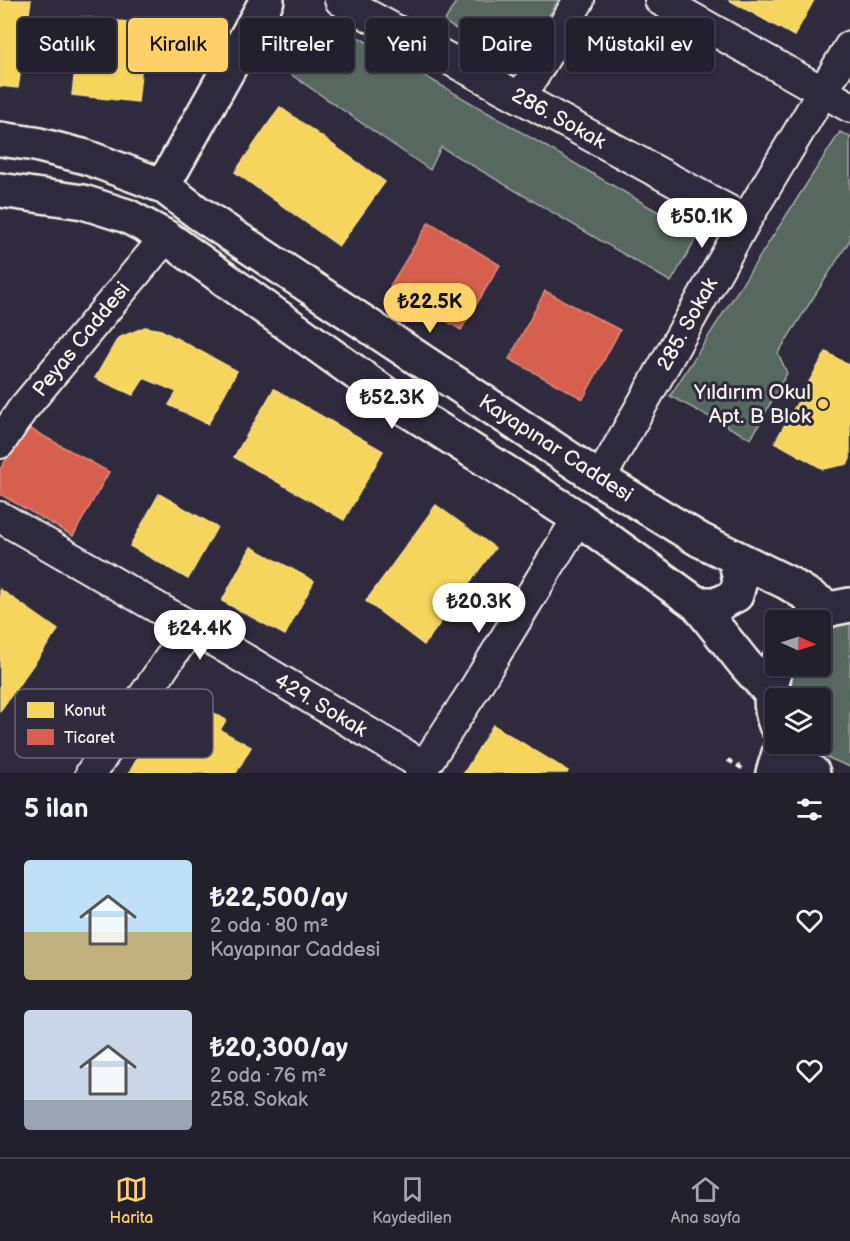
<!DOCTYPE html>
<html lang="tr">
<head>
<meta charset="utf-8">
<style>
	:root { --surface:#23202e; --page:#2b2836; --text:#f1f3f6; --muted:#a3a3aa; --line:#403e4a; --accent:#ffd166 }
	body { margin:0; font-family:"Balsamiq Sans",sans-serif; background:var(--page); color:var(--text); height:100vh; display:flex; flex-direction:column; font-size:22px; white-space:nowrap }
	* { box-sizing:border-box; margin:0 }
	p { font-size:20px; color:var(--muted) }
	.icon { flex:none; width:33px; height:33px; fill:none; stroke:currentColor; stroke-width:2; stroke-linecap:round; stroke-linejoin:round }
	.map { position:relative; height:773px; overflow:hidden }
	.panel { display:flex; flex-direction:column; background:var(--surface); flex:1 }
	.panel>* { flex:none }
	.banner { position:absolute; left:18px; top:18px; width:814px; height:54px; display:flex; gap:12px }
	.needle { width:39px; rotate:93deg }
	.buttons { position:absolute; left:765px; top:610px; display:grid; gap:12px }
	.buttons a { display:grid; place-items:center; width:66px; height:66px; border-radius:6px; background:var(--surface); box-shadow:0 2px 4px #0004,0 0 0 2px var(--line); font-size:30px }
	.price { position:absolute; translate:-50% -51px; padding:0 14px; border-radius:21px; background:#fff; color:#222; font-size:20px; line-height:39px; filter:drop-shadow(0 2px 3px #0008) }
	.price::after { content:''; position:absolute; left:50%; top:36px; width:18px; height:14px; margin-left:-9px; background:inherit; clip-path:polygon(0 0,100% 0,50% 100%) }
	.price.active { background:var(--accent); color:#111 }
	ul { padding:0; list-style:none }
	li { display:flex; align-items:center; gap:18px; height:150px; padding:0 24px }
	li span { display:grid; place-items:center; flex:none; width:168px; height:120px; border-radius:6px; color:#555 }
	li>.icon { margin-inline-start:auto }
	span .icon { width:72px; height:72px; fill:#fffc; stroke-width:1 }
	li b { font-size:26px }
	h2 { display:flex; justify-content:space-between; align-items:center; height:72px; padding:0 24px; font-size:26px }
	.pill { padding:0 21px; border-radius:6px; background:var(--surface); box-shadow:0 2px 4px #0004,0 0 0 2px var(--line); font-size:21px; line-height:54px }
	.pill.active { background:var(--accent); color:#111 }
	.tab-bar { display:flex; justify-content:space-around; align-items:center; height:84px; border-top:2px solid var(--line); background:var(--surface); font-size:16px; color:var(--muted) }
	.tab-bar a { display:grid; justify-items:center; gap:3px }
	.tab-bar .active { color:var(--accent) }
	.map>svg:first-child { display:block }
	.green { fill:#576860; stroke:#a6aca4; stroke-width:1.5 }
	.homes { fill:#f6d55c; stroke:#f5dd86; stroke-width:1.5 }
	.shops { fill:#d6604d; stroke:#df8c7c; stroke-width:1.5 }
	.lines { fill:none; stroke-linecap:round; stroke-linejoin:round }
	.street-casing { stroke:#f4f1e8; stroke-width:34 }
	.secondary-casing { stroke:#f4f1e8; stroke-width:38 }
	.primary-casing { stroke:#f4f1e8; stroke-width:38 }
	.path { stroke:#f4f1e8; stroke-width:4; stroke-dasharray:6 4.5; stroke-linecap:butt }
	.street { stroke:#2f2a3d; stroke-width:30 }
	.secondary { stroke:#2f2a3d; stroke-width:33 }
	.primary { stroke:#2f2a3d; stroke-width:33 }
	.poi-dot { fill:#ffd166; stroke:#2f2a3d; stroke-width:2 }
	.labels { text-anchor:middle; stroke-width:6; stroke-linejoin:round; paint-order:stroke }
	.street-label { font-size:21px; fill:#f4f1e8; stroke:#2f2a3d }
	.poi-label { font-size:21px; fill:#f4f1e8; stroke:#2f2a3d; text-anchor:end }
	.key { fill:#2f2a3d; stroke:#6a6670; stroke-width:1.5 }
	.key-label { font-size:16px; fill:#f4f1e8 }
</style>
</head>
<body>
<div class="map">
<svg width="850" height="773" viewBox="0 0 850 773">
	<rect width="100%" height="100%" fill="#2f2a3d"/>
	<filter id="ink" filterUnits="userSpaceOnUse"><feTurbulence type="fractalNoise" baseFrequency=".0167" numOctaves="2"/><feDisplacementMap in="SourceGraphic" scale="12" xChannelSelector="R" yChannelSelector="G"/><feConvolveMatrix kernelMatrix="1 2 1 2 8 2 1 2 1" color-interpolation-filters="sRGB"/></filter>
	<g filter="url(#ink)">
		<path class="green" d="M457,0h101l-38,66 -76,-44z
			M322,16l376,219 -27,47 -230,-135 -11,23 -144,-99z
			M840,132l10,5v103l-72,113 9,20 -36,66 -81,-43z
			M850,620v147l-26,-11 -14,-12h10v-45h-30l-1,-6 6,-27h25l1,-34 22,-11z"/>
		<path class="homes" d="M0,0h31l-13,88 -18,-2z
			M729,0h85l-20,36z
			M81,17l65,7 -8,78 -66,-7z
			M280,107l105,75 -46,64 -104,-74z
			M145,327l16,3 76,41 -29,53 -39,-19 8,-13 -33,-14 -11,17 -38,-17 23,-40z
			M826,352l24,14v93l-3,5 -24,5 -48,-27z
			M274,389l109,62 -39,69 -110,-63z
			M159,494l58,33 -29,52 -58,-33z
			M436,505l59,43 -71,97 -58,-44z
			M251,547l63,34 -29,54 -63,-34z
			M0,589l58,41 -58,81z
			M176,691l50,29 -6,10 31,17 -15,26h-107z
			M493,725l75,46 -1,2h-103z"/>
		<path class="shops" d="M429,222l71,43 -39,65 -71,-44z
			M545,291l75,39 -37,69 -74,-40z
			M27,427l82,45 -36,64 -73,-42v-25z"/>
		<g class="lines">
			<defs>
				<path id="street" d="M340,0l406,220
					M660,0l190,107
					M521,97l58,-97
					M0,443l22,-33 144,-173
					M600,479l146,-259 104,-174
					M0,517l191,110 233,139
					M91,773l100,-146
					M420,773l52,-80 106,-175"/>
				<path id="secondary" d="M0,139l35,5 51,13 77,29 34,26 403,267 100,61 88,43 42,26
					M163,186l104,-186
					M0,190l83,12 44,14 39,21 242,173 170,108 119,86 48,60 25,28
					M697,604h22l17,-9 4,-14 -5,-24"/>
				<path id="primary" d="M809,621l21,-12 20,-4
					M776,665c-5,20 -8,40 0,60
					M784,744l15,19 14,10
					M773,773l9,-29"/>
			</defs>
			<use href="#street" class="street-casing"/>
			<use href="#secondary" class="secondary-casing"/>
			<use href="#primary" class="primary-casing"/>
			<path class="path" d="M728,760l17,10"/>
			<use href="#street" class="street"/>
			<use href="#secondary" class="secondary"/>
			<use href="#primary" class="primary"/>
		</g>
	</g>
	<circle class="poi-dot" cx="823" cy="404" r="6"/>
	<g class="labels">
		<g class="street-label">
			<text transform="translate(559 118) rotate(29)" y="7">286. Sokak</text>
			<text transform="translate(687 324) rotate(-61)" y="7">285. Sokak</text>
			<text transform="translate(81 339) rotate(-51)" y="7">Peyas Caddesi</text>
			<text transform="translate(556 448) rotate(33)" y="7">Kayapınar Caddesi</text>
			<text transform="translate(321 705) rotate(31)" y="7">429. Sokak</text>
		</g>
		<g class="poi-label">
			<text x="811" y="399">Yıldırım Okul<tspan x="811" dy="24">Apt. B Blok</tspan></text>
		</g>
	</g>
	<rect x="15" y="689" width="198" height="69" rx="9" class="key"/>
	<rect x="27" y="702" width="27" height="16" fill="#f6d55c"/>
	<rect x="27" y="729" width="27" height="16" fill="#d6604d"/>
	<g class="key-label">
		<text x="64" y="716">Konut</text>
		<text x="64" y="743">Ticaret</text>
	</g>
</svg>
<div class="buttons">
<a><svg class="needle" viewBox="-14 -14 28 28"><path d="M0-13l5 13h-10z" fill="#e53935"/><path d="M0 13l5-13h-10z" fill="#a3a3aa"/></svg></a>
<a><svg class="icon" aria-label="layers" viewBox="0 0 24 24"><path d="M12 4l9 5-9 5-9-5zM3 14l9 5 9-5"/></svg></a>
</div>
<b class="price" style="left:702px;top:249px">₺50.1K</b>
<b class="price active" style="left:430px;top:334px">₺22.5K</b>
<b class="price" style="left:392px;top:430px">₺52.3K</b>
<b class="price" style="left:479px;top:634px">₺20.3K</b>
<b class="price" style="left:200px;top:661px">₺24.4K</b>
<div class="banner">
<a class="pill">Satılık</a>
<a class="pill active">Kiralık</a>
<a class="pill">Filtreler</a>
<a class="pill">Yeni</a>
<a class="pill">Daire</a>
<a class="pill">Müstakil ev</a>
</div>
</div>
<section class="panel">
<h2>5 ilan<svg class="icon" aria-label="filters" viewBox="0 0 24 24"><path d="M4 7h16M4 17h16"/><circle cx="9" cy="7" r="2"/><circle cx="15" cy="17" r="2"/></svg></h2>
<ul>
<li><span style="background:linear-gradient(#bfe0f5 60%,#c2b280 0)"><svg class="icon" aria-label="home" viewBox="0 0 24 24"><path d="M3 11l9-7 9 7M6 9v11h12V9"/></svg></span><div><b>₺22,500/ay</b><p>2 oda · 80 m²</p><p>Kayapınar Caddesi</p></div><svg class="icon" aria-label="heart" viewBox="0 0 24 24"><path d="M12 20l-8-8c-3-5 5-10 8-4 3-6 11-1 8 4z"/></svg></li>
<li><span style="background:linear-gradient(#c9d6e8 75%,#9aa5b1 0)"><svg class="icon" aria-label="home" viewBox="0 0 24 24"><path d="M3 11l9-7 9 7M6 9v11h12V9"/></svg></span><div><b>₺20,300/ay</b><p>2 oda · 76 m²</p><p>258. Sokak</p></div><svg class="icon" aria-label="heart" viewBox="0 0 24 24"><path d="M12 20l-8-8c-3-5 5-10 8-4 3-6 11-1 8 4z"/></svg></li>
</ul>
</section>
<nav class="tab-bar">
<a class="active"><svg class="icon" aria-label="map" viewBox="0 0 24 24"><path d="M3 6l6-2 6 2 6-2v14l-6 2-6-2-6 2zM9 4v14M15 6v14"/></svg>Harita</a>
<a><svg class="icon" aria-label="saved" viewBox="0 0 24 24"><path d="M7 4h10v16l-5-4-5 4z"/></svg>Kaydedilen</a>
<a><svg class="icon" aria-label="home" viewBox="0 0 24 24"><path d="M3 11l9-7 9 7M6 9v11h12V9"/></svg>Ana sayfa</a>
</nav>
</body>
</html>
